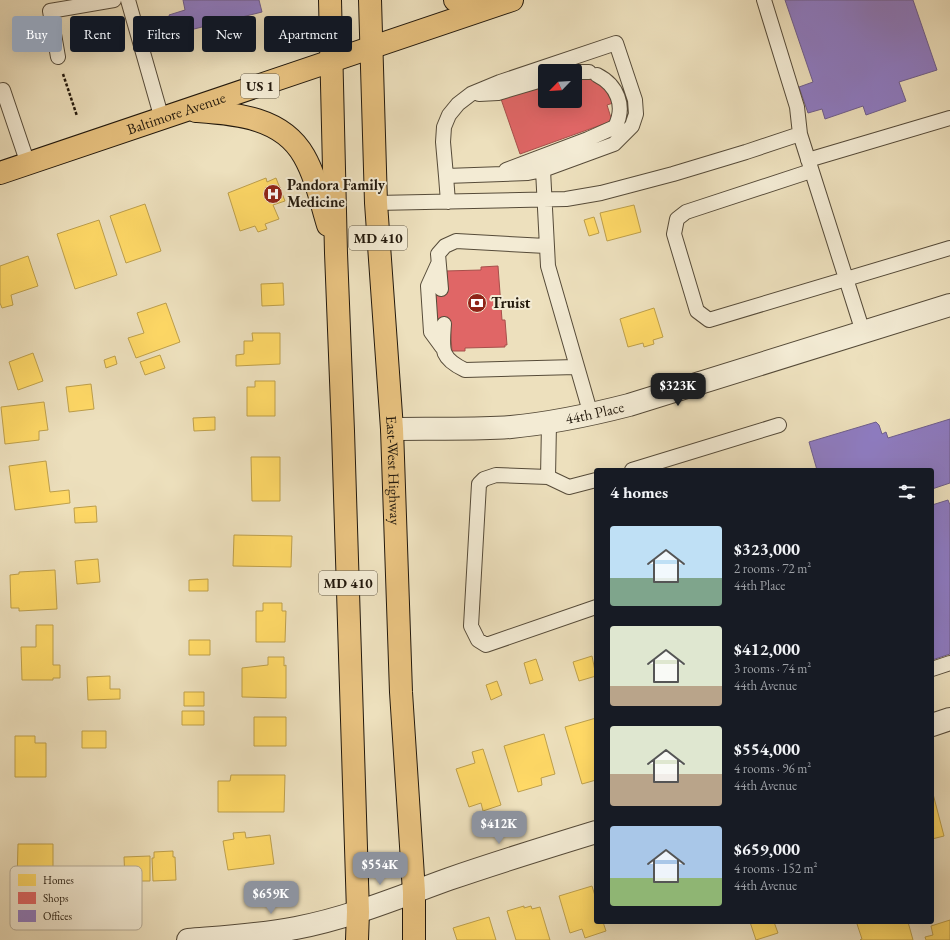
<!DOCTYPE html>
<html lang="en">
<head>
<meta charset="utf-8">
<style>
	:root { --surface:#171b24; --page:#242831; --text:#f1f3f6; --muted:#9ea1a6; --accent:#8c9099 }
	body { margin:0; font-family:"EB Garamond",serif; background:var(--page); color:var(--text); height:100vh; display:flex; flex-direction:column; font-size:15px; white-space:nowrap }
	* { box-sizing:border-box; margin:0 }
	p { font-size:13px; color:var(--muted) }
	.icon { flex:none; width:22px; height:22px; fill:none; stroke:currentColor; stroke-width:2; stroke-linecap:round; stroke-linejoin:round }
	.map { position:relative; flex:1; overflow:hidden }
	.drawer { position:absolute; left:594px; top:468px; width:340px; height:456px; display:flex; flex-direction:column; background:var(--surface); border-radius:4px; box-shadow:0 4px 16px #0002 }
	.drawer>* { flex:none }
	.banner { position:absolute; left:12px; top:16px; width:380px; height:36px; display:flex; gap:8px }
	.needle { width:26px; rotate:245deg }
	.controls { position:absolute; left:538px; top:64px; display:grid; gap:8px }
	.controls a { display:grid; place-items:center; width:44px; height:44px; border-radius:4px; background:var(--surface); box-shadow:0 4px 16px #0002; font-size:20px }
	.price { position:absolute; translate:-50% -34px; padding:0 9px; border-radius:8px; background:var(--accent); color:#fff; font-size:13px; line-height:26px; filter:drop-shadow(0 1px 2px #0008) }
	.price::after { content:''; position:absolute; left:50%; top:24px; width:12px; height:9px; margin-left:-6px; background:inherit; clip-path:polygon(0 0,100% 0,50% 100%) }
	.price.on { background:#222; color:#fff }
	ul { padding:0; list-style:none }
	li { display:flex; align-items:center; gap:12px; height:100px; padding:0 16px }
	li span { display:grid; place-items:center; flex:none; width:112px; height:80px; border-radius:4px; color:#555 }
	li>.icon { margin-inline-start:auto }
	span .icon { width:48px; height:48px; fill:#fffc; stroke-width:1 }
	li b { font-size:17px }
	h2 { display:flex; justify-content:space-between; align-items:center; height:48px; padding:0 16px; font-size:17px }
	.tag { padding:0 14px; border-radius:4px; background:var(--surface); box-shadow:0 4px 16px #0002; font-size:14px; line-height:36px }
	.tag.on { background:var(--accent); color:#fff }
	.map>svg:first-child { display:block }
	.homes { fill:#ffd966; stroke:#bd9f4b }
	.shops { fill:#e06666; stroke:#a74f4b }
	.offices { fill:#8e7cc3; stroke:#6e5e8c }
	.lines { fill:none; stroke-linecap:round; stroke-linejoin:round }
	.service-casing { stroke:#564b39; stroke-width:16 }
	.minor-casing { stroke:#564b39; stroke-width:24 }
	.primary-casing { stroke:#23190d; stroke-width:24 }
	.path { stroke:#23190d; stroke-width:2.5; stroke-dasharray:3 2; stroke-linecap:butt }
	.service { stroke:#f3ebd4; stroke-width:14 }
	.minor { stroke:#f3ebd4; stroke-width:22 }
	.primary { stroke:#e6c07e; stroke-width:22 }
	.labels { text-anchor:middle; stroke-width:4; stroke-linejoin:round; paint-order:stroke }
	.shield { fill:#f3ebd4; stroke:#615849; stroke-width:1 }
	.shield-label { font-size:14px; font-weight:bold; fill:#23190d }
	.street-label { font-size:15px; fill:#23190d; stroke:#f3ebd4 }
	.poi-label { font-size:15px; font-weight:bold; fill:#23190d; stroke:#f3ebd4; text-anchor:start }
	.key { fill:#f3ebd4; stroke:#b5ac98; stroke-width:1 }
	.key-label { font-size:11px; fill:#23190d }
</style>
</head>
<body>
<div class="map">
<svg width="950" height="940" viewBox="0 0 950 940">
	<rect width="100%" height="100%" fill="#ede0bd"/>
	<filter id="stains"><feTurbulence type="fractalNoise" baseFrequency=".005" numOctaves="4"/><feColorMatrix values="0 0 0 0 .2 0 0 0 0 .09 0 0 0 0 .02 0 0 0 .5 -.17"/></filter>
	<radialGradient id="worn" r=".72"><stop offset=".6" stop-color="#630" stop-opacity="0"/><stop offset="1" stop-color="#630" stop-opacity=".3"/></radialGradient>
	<path class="homes" d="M266,178l1,4 9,-4 9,23 -12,4 6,14 -14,5 2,5 -9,3 -3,-6 -15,5 -12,-38z
		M145,204l16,47 -35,12 -16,-47z
		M634,205l7,27 -34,9 -7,-28z
		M594,217l5,16 -10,3 -5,-16z
		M99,220l18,55 -42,14 -18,-55z
		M28,256l10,30 -27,9 2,10 -11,3 -2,-5v-37z
		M283,283l1,22 -22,1 -1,-22z
		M166,303l14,39 -44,16 -8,-20 16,-5 -7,-20z
		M654,308l9,29 -10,3 1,4 -10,3 -1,-4 -15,4 -8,-28z
		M252,333h28v31l-44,2v-11l8,-1v-13h9z
		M33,353l10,28 -25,9 -9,-28z
		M160,355l5,13 -20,7 -5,-13z
		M115,356l2,8 -11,4 -2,-8z
		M255,381h20v35h-28v-29h8z
		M91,384l3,25 -25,3 -3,-25z
		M44,402l4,28 -9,1v9l-34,4 -4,-37z
		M215,417v13l-21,1 -1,-13z
		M251,457h29v44h-28z
		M46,461l4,31 19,-2 1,13 -55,7 -6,-44z
		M96,506l1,16 -22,1 -1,-15z
		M234,535l58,1 -1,31 -58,-1z
		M98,559l2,23 -23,2 -2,-23z
		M55,570l2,39 -38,2v-3h-8l-1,-33 9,-1v-2z
		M208,579v12h-19v-11z
		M263,603h19v8h4l-1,31h-29v-31h7z
		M36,625h17v40h7v13h-7v2h-31l-1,-33h15z
		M189,640h21v15h-21z
		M592,656l4,20 -17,5 -6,-19z
		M268,657h16v9l2,-1v33l-44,-1v-29l26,-3z
		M536,659l7,21 -13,4 -6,-21z
		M110,676v13h10v10l-32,1 -1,-23z
		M497,681l5,14 -11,5 -5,-15z
		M184,692h20v14h-20z
		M182,711h22v14h-22z
		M254,717h32v29h-32z
		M596,718v62l-14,4 -17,-57z
		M82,731h24v17h-24z
		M544,734l11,40 -14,4 1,7 -24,7 -14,-46z
		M15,736h20v7h11v34h-31z
		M483,749l18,56 -18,6 -2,-8 -12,4 -13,-38 19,-6 -3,-11z
		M231,775h54l-1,37h-66v-31h12z
		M932,790l12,46 -12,3z
		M245,832l1,6 24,-3 4,29 -46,6 -5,-29 11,-2 -1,-6z
		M18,844h35v31h-13l-1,9h-22z
		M173,851v6h2l1,23 -23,1 -1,-23h2v-6z
		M150,856v25h-25l-1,-24z
		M592,886l4,13v23h7l3,9 -21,7 -3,-9 -12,4 -11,-37z
		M524,906v2l7,-2 1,3 8,-2 10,33h-34l-9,-29z
		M489,917l7,23h-39l-4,-12z
		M950,920v20h-24l-1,-3 8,-2 -2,-9z
		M750,922h24l4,11 -22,7z
		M863,922h45l5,18h-53l2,-1 -5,-15z"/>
	<path class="shops" d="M595,70l11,14 7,19 -6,2 5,16 -92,33 -19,-55 44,-16v18h30v-24z
		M498,266l4,54h3l2,25h-2v2l-40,1v3h-13l-2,-28 -17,2 -3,-35 15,-19 36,-1v-3z"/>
	<path class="offices" d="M183,0h76l3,12 -88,22 -5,-19 16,-5z
		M785,0h128l24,70 -38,12 7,19 -40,14 -3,-9 -38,13 -3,-10 -14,4 -9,-26 14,-5z
		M950,419v64l-18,6v-19h-115l-8,-28 67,-20 3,3 3,9 4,-2 2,6z
		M948,500l2,5v149l-18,6v-155z"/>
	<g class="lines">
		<defs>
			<path id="service" d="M128,0l34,119
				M764,0l33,107 3,27 63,198
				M616,43l19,57 1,14 -4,12 -18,18 -71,26 -15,3 -82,3 -3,-34 1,-15 5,-12 9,-11 13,-10 29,-12z
				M58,57l-8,-46 64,-11
				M575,72h14
				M0,91l3,-1 25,74
				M479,94l19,-1 47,-14
				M808,160l142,-42
				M506,170l82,-31 27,-12c11,-21 2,-42 -18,-52
				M543,170l5,96 43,149
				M811,171l-125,41 -9,7 -3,15 23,77 12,9 241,-72
				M446,176l2,26
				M376,203l190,-4 35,-6 72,-19 73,-22 54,-18
				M438,264l-10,22 3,46 11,15
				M441,289l-3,-35 7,-8 11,-5 90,5
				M444,324c-2,26 -4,34 21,46l111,-3
				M632,470l147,-45
				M548,477l1,-54
				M596,480l-27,7 -21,-10 -52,-2 -12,4 -5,5 -8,142 7,14 8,5 110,-38
				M932,669l18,-6"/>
			<g id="minor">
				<path id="s1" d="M392,429c40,-1 80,1 119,-2 41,-4 79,-12 118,-22l321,-100"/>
				<path d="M932,725l18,-6"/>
				<path d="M188,940c36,-3 72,-5 108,-12 53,-10 103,-31 153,-49 49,-17 98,-32 147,-47"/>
			</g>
			<g id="primary">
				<path d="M330,0l6,253 7,178 15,481 -1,28"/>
				<path id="s2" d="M370,0l6,203 16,226 9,263 13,200v48"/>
				<path d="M455,0l35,5"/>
				<path d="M196,111c40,3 86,6 108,45 12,21 17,46 24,69"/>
				<path id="s3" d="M0,173l512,-173"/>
			</g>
		</defs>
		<use href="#service" class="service-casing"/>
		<use href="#minor" class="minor-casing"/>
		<use href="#primary" class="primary-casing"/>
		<path class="path" d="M63,74l14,42"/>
		<use href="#service" class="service"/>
		<use href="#minor" class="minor"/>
		<use href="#primary" class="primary"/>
	</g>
	<defs>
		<symbol id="hospital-disc" viewBox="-11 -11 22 22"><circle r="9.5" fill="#8f2418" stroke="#f3ebd4"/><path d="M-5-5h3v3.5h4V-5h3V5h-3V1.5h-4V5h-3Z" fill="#fff"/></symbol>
		<symbol id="bank-disc" viewBox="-11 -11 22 22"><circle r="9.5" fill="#8f2418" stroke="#f3ebd4"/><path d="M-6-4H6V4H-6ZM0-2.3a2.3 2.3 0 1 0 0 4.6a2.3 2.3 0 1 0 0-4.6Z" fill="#fff"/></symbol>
	</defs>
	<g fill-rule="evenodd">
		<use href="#hospital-disc" x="262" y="183" width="22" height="22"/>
		<use href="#bank-disc" x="466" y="292" width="22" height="22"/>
	</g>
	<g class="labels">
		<g class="shield">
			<rect x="241" y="74" width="38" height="24" rx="3"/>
			<rect x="349" y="226" width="58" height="24" rx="3"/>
			<rect x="319" y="571" width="58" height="24" rx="3"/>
		</g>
		<g class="shield-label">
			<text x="260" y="91">US 1</text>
			<text x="378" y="243">MD 410</text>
			<text x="348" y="588">MD 410</text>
		</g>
		<g class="street-label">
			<text dy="5" stroke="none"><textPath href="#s3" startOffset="186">Baltimore Avenue</textPath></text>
			<text dy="5" stroke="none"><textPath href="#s1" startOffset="204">44th Place</textPath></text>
			<text dy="5" stroke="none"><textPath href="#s2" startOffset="471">East-West Highway</textPath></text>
		</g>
		<g class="poi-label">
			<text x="287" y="190">Pandora Family<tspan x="287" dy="17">Medicine</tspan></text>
			<text x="491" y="308">Truist</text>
		</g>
	</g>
	<rect x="10" y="866" width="132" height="64" rx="6" class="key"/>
	<rect x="18" y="874" width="18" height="12" fill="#ffd966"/>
	<rect x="18" y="892" width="18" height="12" fill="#e06666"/>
	<rect x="18" y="910" width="18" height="12" fill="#8e7cc3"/>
	<g class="key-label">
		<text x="43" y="884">Homes</text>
		<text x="43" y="902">Shops</text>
		<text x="43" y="920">Offices</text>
	</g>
	<rect width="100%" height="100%" filter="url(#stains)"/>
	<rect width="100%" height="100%" fill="url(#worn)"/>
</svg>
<div class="controls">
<a><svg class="needle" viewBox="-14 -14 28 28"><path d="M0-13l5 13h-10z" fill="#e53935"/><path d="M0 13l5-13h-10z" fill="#9ea1a6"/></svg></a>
</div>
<b class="price on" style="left:678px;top:407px">$323K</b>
<b class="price" style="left:499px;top:845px">$412K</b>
<b class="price" style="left:380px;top:886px">$554K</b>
<b class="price" style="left:271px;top:915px">$659K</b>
<div class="banner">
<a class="tag on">Buy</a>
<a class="tag">Rent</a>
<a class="tag">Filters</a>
<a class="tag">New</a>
<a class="tag">Apartment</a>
</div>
<section class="drawer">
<h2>4 homes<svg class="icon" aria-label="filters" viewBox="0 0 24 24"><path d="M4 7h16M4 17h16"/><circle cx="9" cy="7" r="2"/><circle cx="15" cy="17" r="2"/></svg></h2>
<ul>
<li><span style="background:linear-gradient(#bfe0f5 65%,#7fa58c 0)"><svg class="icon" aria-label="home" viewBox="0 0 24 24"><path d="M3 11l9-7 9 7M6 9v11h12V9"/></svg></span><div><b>$323,000</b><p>2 rooms · 72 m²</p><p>44th Place</p></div></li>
<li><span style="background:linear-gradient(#dfe7d0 75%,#b9a48a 0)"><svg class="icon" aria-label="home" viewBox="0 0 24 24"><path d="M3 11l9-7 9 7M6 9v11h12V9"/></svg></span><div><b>$412,000</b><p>3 rooms · 74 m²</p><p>44th Avenue</p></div></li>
<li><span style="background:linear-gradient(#dfe7d0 60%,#b9a48a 0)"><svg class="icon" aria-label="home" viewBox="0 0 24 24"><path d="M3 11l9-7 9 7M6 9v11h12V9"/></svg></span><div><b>$554,000</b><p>4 rooms · 96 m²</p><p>44th Avenue</p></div></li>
<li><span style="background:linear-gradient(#a9c7e8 65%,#8fb573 0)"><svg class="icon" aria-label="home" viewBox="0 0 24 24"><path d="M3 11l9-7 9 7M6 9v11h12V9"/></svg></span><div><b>$659,000</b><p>4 rooms · 152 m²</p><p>44th Avenue</p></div></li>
</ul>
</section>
</div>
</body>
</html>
